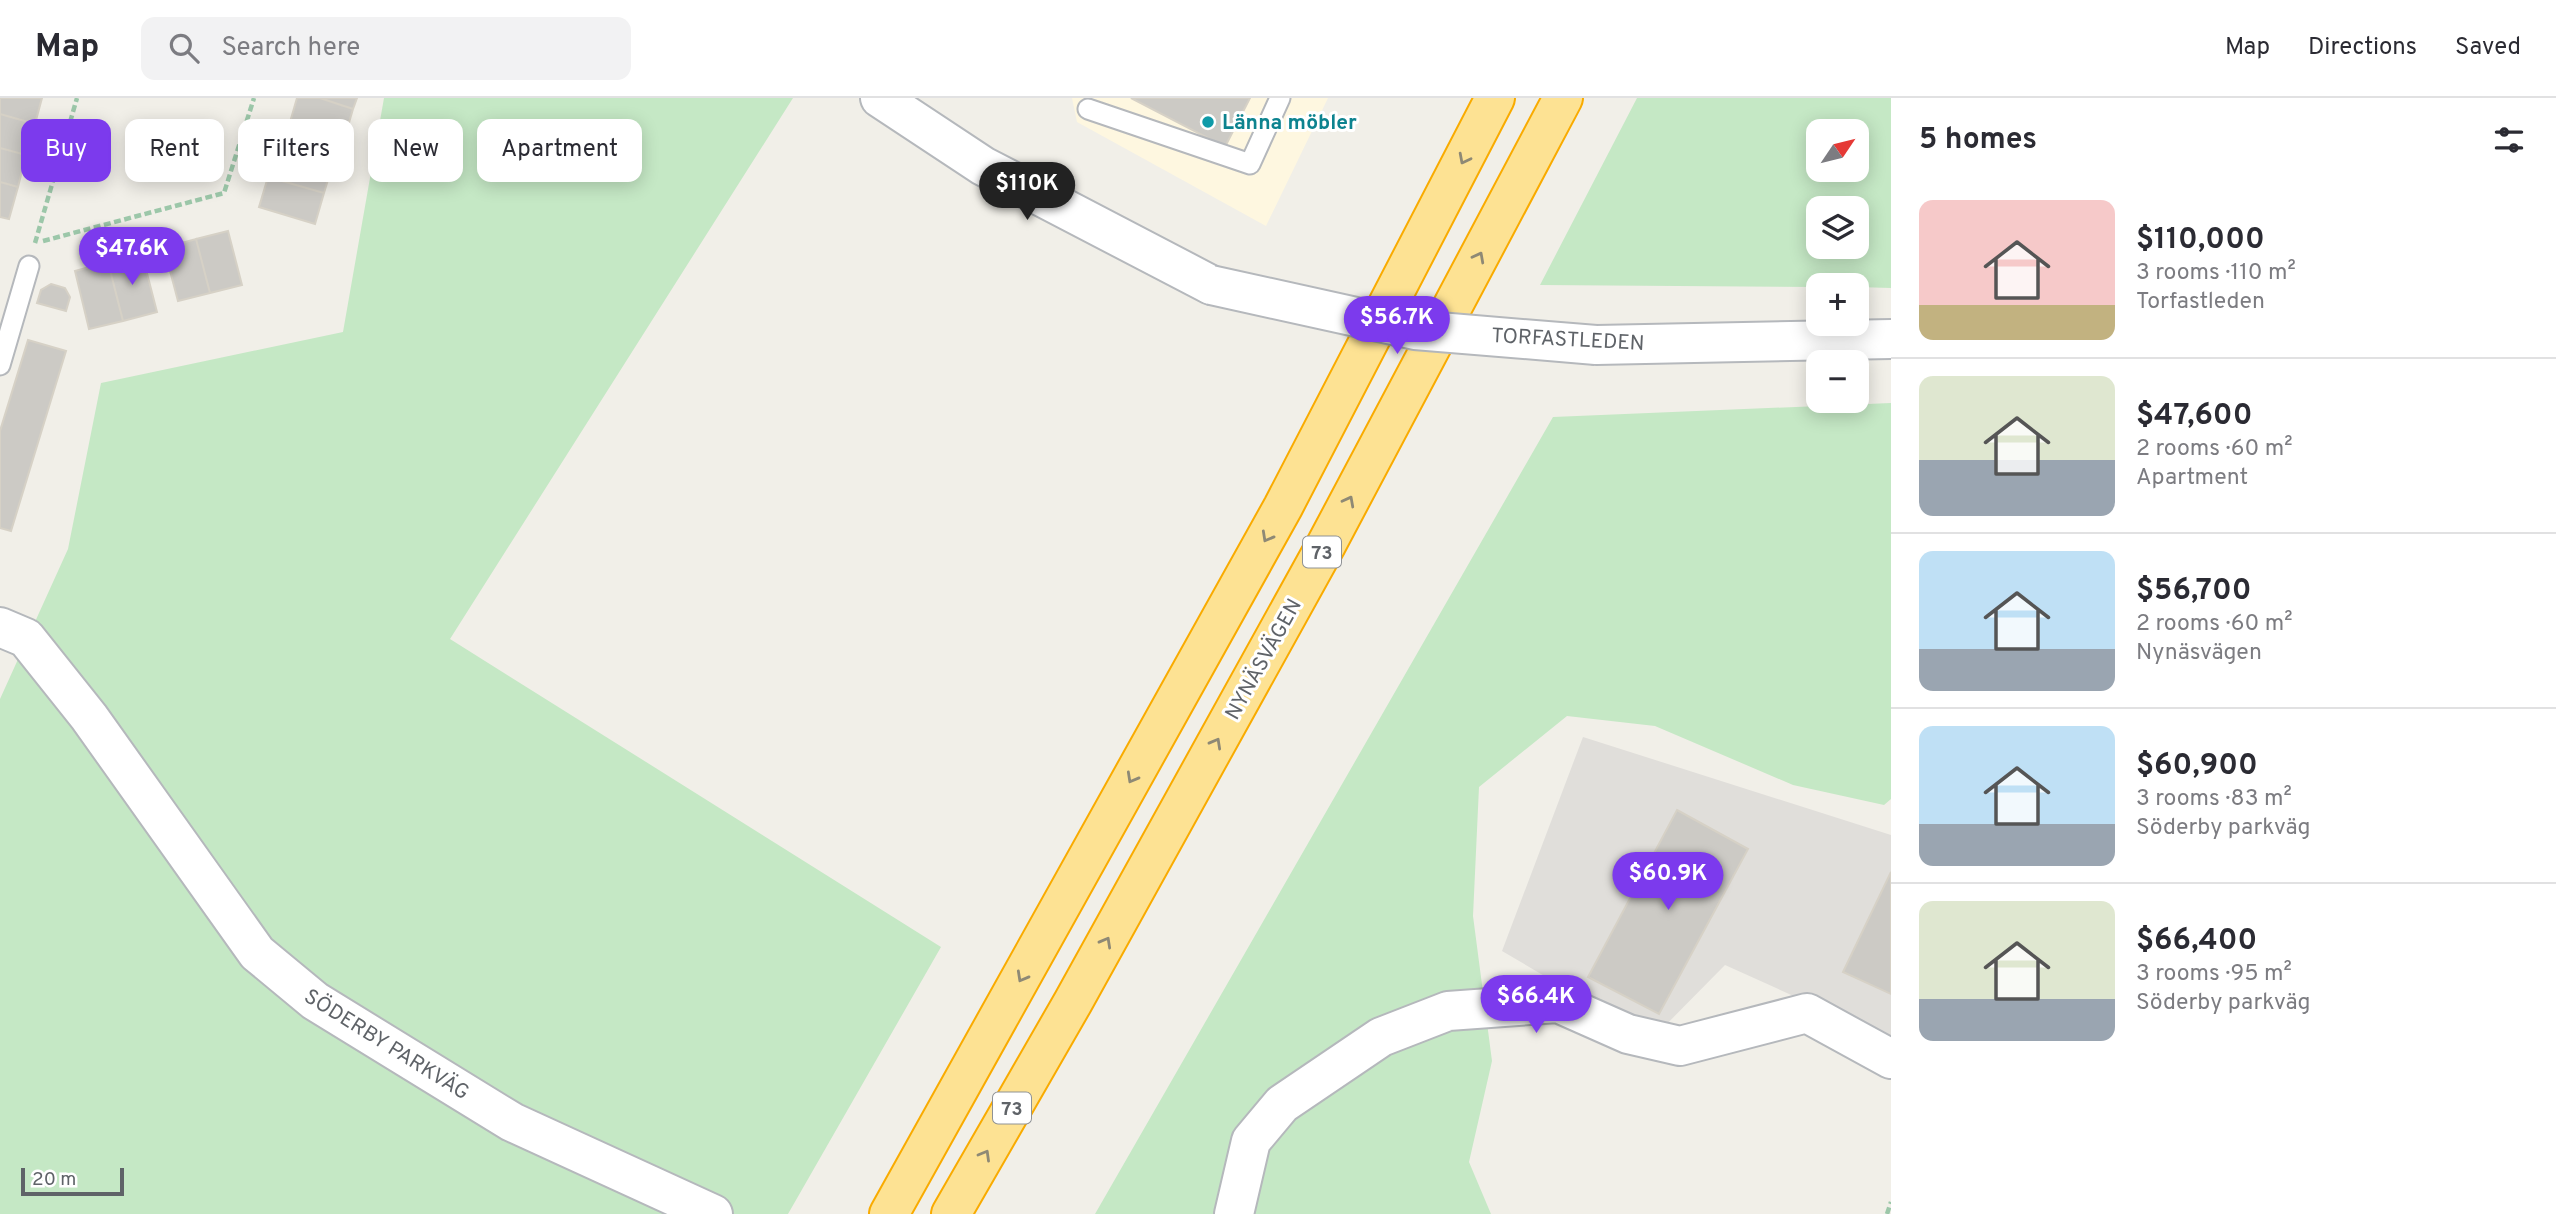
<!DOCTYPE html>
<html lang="en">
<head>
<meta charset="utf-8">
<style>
	:root { --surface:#fff; --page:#f2f2f3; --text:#2b2b33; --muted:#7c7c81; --line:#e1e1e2; --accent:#7c3aed }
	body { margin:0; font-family:Overpass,sans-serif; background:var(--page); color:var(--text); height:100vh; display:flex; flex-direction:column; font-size:26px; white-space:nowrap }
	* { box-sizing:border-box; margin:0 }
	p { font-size:23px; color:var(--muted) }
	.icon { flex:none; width:38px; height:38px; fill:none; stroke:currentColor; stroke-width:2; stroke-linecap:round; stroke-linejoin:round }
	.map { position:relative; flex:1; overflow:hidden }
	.side { display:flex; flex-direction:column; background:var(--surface); width:665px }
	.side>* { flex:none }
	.top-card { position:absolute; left:21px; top:21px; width:665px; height:63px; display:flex; gap:14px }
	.needle { width:46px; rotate:55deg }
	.tools { position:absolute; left:1806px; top:21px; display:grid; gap:14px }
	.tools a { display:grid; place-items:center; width:63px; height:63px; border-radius:14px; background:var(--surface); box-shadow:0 4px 18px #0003; font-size:35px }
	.scale { position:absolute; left:21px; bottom:18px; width:103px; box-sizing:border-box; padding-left:7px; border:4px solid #5f6368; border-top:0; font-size:19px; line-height:24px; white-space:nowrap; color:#5f6368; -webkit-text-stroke:5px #fff; paint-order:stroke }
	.price { position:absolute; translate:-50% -60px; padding:0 16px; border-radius:24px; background:var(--accent); color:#fff; font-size:23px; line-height:46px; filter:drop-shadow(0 2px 4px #0008) }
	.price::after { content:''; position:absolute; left:50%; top:42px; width:21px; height:16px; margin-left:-10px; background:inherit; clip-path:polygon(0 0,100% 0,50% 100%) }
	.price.selected { background:#222; color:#fff }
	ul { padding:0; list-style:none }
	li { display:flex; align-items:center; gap:21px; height:175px; padding:0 28px }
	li+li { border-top:2px solid var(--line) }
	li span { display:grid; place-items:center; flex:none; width:196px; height:140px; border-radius:14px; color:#555 }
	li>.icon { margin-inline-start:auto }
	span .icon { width:84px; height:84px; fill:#fffc; stroke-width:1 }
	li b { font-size:30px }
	h2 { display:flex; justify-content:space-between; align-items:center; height:84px; padding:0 28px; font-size:30px }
	.chip { padding:0 24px; border-radius:14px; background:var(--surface); box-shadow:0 4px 18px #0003; font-size:24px; line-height:63px }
	.chip.selected { background:var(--accent); color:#fff }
	header { display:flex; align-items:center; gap:42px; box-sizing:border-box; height:98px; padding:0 35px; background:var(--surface); border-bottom:2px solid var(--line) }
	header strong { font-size:33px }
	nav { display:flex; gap:38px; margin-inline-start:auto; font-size:24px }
	.search { width:490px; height:63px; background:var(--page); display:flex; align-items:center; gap:18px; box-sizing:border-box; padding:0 24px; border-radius:14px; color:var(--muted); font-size:26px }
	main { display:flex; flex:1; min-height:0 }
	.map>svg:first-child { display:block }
	.commercial { fill:#fef7e0 }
	.industrial { fill:#e0deda }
	.green { fill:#c5e8c5; fill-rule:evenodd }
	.building { fill:#cccac5; stroke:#d6d1c6; stroke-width:2 }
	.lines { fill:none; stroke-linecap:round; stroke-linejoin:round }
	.service-casing { stroke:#b5b8bc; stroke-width:23 }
	.minor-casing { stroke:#b5b8bc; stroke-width:42 }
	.tertiary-casing { stroke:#b5b8bc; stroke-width:42 }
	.motorway-casing { stroke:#f9ab00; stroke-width:42 }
	.path { stroke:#9cc7a9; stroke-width:4.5; stroke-dasharray:7 3.5; stroke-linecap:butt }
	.service { stroke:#fff; stroke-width:19 }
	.minor { stroke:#fff; stroke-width:38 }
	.tertiary { stroke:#fff; stroke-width:38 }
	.motorway { stroke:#fde293; stroke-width:38 }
	.tertiary-bridge-casing { stroke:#b5b8bc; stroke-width:42; stroke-linecap:butt }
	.tertiary-bridge { stroke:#fff; stroke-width:38 }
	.oneway { stroke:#8e8975 }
	.culture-dot { fill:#0f9aa8; stroke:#fff; stroke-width:2.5 }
	.labels { text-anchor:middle; stroke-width:6; stroke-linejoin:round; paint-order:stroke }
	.shield { fill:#fff; stroke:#8f9295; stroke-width:2 }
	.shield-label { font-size:19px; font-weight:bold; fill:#5f6368 }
	.culture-label { font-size:21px; font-weight:bold; fill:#0d838f; stroke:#fff; text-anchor:start }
	.street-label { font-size:21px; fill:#5f6368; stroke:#fff }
</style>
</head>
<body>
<header>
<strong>Map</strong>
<div class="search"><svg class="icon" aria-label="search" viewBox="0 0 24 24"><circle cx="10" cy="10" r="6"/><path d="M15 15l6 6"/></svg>Search here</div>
<nav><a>Map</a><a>Directions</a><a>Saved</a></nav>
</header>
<main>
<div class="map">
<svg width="1891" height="1116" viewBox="0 0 1891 1116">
	<rect width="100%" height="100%" fill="#f1efe8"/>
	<path class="commercial" d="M1072,0h256l-62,128 -189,-104z"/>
	<path class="industrial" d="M1583,639l308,98v205l-166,-75 -73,74 -150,-88z"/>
	<path class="green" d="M384,0h409l-343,541 491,308 -153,267h-788v-515l68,-150 33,-166 242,-51z
		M1637,0h254v190l-34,-1v-2h-39v2l-278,-2zM1818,33h39v39h-39zM1818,110h39v39h-39z
		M1891,305v396l-7,6 -91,-20 -138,-59 -88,-10 -88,71 -6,129 19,145 -23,101 22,52h-396l458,-797z"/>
	<path class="building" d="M0,0h42l-7,26 -35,-10z
		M297,0h23l33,11 -9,31 -54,-18z
		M320,0h37l-4,11z
		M1131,0h119l-25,49z
		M0,16l35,10 -9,31 -26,-7z
		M278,48l55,17 -9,30 -56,-16z
		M0,50l26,7 -8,32 -18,-5z
		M268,79l56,16 -9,31 -56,-17z
		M0,84l18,5 -9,32 -9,-2z
		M228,133l14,54 -32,8 -14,-54z
		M196,141l14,54 -32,8 -14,-53z
		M142,156l15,58 -34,9 -15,-59z
		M108,164l15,59 -34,8 -14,-58z
		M51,186l14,4 5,9 -4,14 -29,-8 4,-13z
		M28,242l38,11 -55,180 -11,-3v-97z
		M1677,712l71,39 -89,165 -71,-37z
		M1891,774v122l-48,-22z"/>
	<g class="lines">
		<defs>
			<path id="service" d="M1088,11l162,55 30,-66
				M0,267l29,-99"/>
			<path id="minor" d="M0,529l26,11 63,79 168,236 58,48 197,121 201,92
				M1234,1116l17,-73 31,-37 99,-67 67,-26 110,-8 70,31 52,12 127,-33 84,46"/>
			<path id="tertiary" d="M880,0l103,68 228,119
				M1596,247l295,-6"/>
			<path id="motorway" d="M889,1116l394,-707 212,-409
				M951,1116l122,-212 253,-457 237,-447"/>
		</defs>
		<use href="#service" class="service-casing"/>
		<use href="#minor" class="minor-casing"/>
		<use href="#tertiary" class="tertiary-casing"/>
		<use href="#motorway" class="motorway-casing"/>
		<path class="path" d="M43,143l181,-48 30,-95
			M35,145l42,-145
			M1887,1116l4,-12"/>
		<use href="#service" class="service"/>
		<use href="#minor" class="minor"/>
		<use href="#tertiary" class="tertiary"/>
		<use href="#motorway" class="motorway"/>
		<defs>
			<path id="tertiary-bridge" d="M1211,187l204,45 181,15"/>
		</defs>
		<use href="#tertiary-bridge" class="tertiary-bridge-casing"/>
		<use href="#tertiary-bridge" class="tertiary-bridge"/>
	</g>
	<defs><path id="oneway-chevron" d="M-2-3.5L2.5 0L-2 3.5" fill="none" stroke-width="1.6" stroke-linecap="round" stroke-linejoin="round" transform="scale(1.75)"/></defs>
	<g class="oneway">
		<use href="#oneway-chevron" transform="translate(1464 61) rotate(117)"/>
		<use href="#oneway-chevron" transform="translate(1479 159) rotate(-62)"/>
		<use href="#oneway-chevron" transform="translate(1349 403) rotate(-62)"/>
		<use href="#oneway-chevron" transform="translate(1267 439) rotate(119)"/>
		<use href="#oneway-chevron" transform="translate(1216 645) rotate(-61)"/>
		<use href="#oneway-chevron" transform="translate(1132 680) rotate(119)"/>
		<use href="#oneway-chevron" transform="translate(1106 844) rotate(-61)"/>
		<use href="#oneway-chevron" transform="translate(1022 879) rotate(119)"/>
		<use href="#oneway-chevron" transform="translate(985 1057) rotate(-60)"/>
	</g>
	<circle class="culture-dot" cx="1208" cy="24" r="7"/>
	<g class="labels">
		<g class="shield">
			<rect x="1303" y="438.5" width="38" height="31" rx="5"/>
			<rect x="993" y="994.5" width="38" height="31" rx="5"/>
		</g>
		<g class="shield-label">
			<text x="1322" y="461">73</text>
			<text x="1012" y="1017">73</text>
		</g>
		<g class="culture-label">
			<text x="1222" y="31">Länna möbler</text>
		</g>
		<g class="street-label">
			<text transform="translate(1568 241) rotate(3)" y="7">TORFASTLEDEN</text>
			<text transform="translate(1263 561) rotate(-61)" y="7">NYNÄSVÄGEN</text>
			<text transform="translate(387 946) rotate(32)" y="7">SÖDERBY PARKVÄG</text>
		</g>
	</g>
</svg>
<div class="tools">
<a><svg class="needle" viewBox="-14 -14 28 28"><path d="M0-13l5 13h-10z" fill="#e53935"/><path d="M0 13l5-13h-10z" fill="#7c7c81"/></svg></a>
<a><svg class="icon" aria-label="layers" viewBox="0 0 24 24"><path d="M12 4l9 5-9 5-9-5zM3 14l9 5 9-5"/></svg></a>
<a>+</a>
<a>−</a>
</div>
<div class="scale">20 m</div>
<b class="price selected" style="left:1027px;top:124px">$110K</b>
<b class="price" style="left:132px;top:189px">$47.6K</b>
<b class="price" style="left:1397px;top:258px">$56.7K</b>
<b class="price" style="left:1668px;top:814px">$60.9K</b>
<b class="price" style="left:1536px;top:937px">$66.4K</b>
<div class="top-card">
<a class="chip selected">Buy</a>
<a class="chip">Rent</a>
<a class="chip">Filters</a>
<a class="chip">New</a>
<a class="chip">Apartment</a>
</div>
</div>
<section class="side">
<h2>5 homes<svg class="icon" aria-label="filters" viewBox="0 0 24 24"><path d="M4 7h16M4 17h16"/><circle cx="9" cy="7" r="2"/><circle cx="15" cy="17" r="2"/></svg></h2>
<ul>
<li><span style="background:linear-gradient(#f6c9c9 75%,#c2b280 0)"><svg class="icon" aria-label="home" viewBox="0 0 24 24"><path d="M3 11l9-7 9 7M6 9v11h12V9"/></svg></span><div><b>$110,000</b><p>3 rooms · 110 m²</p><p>Torfastleden</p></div></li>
<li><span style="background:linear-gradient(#dfe7d0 60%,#9aa5b1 0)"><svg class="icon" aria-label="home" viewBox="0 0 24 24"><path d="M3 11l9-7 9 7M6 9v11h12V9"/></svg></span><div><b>$47,600</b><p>2 rooms · 60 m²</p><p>Apartment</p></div></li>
<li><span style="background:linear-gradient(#bfe0f5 70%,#9aa5b1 0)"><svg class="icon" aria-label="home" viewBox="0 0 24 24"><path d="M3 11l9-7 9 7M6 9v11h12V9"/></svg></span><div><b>$56,700</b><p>2 rooms · 60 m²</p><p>Nynäsvägen</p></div></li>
<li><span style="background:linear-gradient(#bfe0f5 70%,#9aa5b1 0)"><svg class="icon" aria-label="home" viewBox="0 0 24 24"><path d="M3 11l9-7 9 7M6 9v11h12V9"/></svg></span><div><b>$60,900</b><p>3 rooms · 83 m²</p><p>Söderby parkväg</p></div></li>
<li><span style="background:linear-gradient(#dfe7d0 70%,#9aa5b1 0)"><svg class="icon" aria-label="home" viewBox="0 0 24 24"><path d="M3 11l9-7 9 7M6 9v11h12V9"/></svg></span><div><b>$66,400</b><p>3 rooms · 95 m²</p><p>Söderby parkväg</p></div></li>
</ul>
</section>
</main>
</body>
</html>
